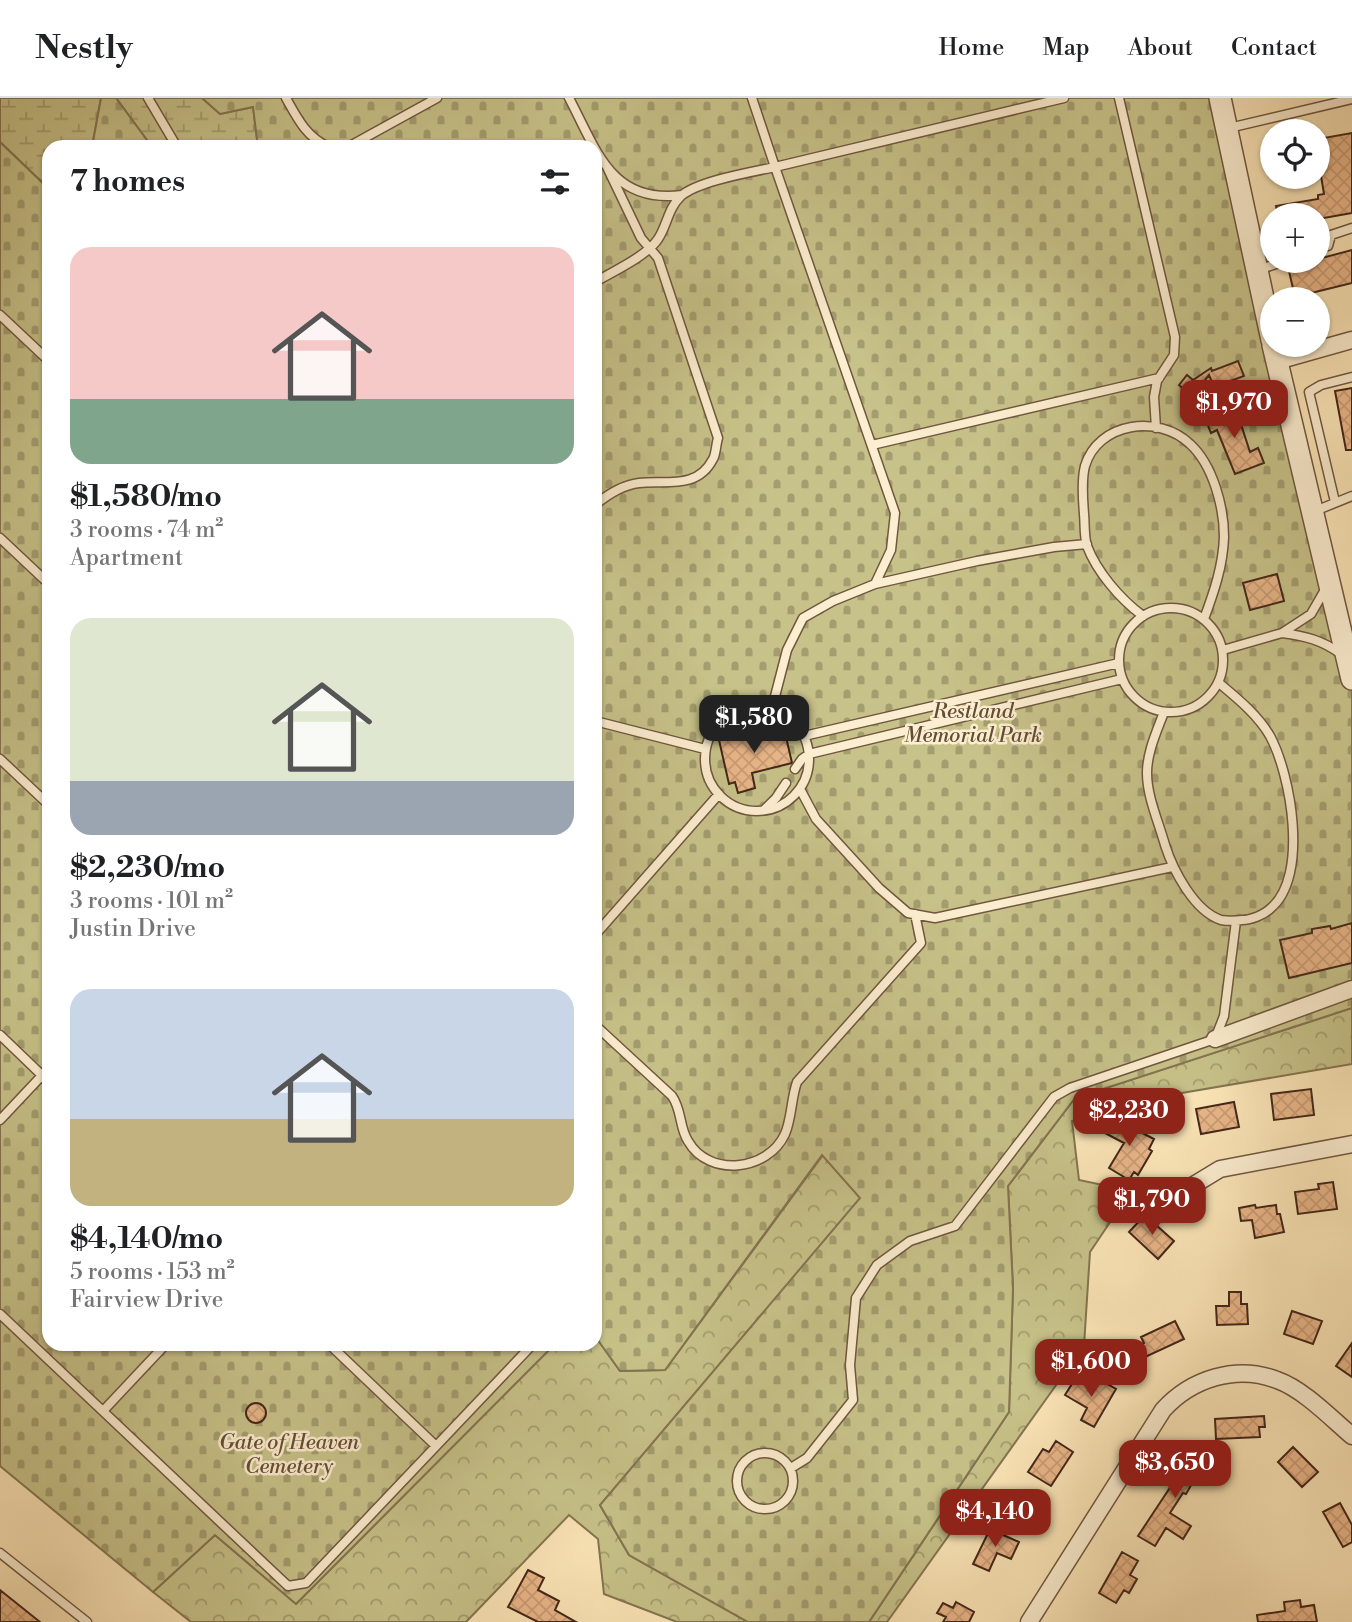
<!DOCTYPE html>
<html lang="en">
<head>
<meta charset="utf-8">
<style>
	:root { --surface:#fff; --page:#f6f6f6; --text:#202124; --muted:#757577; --line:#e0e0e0; --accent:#8f2418 }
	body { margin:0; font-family:"Libre Bodoni",serif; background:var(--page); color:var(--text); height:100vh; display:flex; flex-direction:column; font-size:26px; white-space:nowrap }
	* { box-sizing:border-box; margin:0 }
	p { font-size:23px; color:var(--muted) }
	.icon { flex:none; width:38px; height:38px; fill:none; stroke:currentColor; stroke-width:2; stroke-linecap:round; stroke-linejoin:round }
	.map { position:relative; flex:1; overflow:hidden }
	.drawer { position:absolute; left:42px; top:42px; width:560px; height:1211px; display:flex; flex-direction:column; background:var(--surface); border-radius:21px; box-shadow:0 2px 5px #0004 }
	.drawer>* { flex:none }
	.controls { position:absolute; left:1260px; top:21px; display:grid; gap:14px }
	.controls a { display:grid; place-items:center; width:70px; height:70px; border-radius:50%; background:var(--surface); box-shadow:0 2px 5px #0004; font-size:35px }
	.price { position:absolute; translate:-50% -60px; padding:0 16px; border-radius:14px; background:var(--accent); color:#fff; font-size:23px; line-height:46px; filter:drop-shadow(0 2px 4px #0008) }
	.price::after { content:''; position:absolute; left:50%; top:42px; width:21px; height:16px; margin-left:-10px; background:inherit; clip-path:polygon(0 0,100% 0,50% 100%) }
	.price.selected { background:#222; color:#fff }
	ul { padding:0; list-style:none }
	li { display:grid; align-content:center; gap:14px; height:371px; padding:0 28px }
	li span { display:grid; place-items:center; height:217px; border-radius:21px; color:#555 }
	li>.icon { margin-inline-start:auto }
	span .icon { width:126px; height:126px; fill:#fffc; stroke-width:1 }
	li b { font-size:30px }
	h2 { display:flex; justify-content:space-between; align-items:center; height:84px; padding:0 28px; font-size:30px }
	header { display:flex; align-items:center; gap:42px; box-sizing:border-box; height:98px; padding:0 35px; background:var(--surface); border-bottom:2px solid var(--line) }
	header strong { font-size:33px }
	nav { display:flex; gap:38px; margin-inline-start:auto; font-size:24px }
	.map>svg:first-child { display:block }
	.forest { fill:url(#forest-crowns); stroke:#857451; stroke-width:2 }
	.wetland { fill:url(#wetland-marsh); stroke:#857451; stroke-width:2 }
	.cemetery { fill:url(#cemetery-stones); stroke:#857451; stroke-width:2 }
	.building { fill:url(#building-cross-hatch); stroke:#432619; stroke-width:2 }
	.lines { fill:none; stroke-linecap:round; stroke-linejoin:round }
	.service-casing { stroke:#715640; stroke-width:11 }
	.minor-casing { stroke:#715640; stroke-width:19 }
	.tertiary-casing { stroke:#715640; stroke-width:24 }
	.service { stroke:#fceed0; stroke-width:8 }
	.minor { stroke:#fceed0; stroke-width:16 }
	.tertiary { stroke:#fceed0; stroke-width:21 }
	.labels { text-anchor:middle; stroke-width:5; stroke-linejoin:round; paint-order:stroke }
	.park-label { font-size:21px; font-style:italic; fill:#644d35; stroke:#fceed0 }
</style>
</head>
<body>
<header>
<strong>Nestly</strong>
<nav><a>Home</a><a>Map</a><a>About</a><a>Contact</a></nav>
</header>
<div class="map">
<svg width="1352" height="1524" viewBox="0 0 1352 1524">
	<defs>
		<pattern id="forest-crowns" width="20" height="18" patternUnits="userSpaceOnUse" patternTransform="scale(1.75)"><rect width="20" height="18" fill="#c7c289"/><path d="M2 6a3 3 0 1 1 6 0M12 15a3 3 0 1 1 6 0" fill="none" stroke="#a39d6f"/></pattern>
		<pattern id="wetland-marsh" width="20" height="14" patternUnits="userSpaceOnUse" patternTransform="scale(1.75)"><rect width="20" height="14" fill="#c7c289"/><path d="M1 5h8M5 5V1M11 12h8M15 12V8" fill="none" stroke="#a39d6f"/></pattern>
		<pattern id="cemetery-stones" width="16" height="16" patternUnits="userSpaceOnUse" patternTransform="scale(1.75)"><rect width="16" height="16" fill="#c7c289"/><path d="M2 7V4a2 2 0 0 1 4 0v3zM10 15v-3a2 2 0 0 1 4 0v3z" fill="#a39d6f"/></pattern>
		<pattern id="building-cross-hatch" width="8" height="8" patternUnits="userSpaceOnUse" patternTransform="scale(1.75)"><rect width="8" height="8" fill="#e9b688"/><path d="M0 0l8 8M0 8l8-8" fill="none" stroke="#c99c75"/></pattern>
	</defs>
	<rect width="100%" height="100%" fill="#fbe5b7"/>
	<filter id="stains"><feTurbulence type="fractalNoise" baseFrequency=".00286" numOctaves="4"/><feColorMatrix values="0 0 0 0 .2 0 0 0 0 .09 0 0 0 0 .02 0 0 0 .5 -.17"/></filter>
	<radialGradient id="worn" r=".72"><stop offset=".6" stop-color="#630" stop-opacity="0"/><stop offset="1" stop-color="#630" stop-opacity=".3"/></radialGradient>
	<path class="forest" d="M1352,910v56l-188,32 -92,25 7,59 52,11 -41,61 -6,94 -197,276h-18l140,-210 4,-124 -5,-102 67,-88z
		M823,1057l38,43 -261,307 29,50 119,67h-71l-73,-28 -6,-55 -29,-24 -103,107h-275l-38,-30 62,-57 81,69 259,-260h40v-8l25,35 45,-1z"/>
	<path class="wetland" d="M0,0h101l-9,49h-43v42l-49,-47z
		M116,0h86l18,16 33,-7 5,40h-106z"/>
	<path class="cemetery" d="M101,0h15l36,49h-60z
		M202,0h1019l131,583v327l-277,90 -67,88 5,102 -4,124 -140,210h-121l-119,-67 -29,-50 260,-307 -38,-43 -157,215 -45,1 -25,-35v-1189h-337l-5,-40 -33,7z
		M0,44l49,47v1155h506l-259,260 -81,-69 -62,57 -153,-126z"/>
	<path class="building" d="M1352,35v80l-34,6v-4h-40l-2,-9 42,-7v-4l6,-1 -6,-37v-18z
		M1352,152v33l-57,14 -7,-30z
		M1238,263l6,15 -30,11 -5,-12 -17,21 -13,-11 8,-10 6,5 18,-12 1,3z
		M1352,290v62h-6l-11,-59z
		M1235,308l15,46 8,-4 6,15 -29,11 -18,-44 -6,3 -6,-15z
		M1277,476l7,27 -34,9 -7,-27z
		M783,626l9,39 -40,10 3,15 -17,5 -3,-11 -6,2 -10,-44z
		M1352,825v40l-63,15 -9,-38 32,-7v-4l18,-3 1,3z
		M1311,991l3,26 -40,5 -3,-26z
		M1234,1004l5,25 -38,7 -5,-25z
		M1111,1019l43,22 -5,10 3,2 -14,24 -4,-3 -5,8 -20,-12 15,-25 -21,-11z
		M1333,1084l4,27 -39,5 -3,-22 24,-3 -1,-5z
		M1255,1107l1,3 20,-3 1,9h3l4,18 -29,6 -3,-18 -11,1 -2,-13z
		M1145,1117l29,26 -16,18 -29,-27z
		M1229,1194h12v12h6l1,20 -31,1 -1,-19h13z
		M1292,1213l30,10 -9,23 -29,-10z
		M1175,1223l9,18 -41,19 -6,-12 7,-3 -3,-6z
		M1352,1245v34l-16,-11z
		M1075,1281l17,10 6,-10 18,10 -22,38 -13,-7 6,-12 -22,-13z
		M246 1315a10 10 0 1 1 20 0a10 10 0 1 1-20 0Z
		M1264,1318l1,11h-6l1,10 -44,2 -1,-20z
		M1056,1343l17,11 -22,34 -23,-14 15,-23 6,3z
		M1293,1349l25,25 -16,15 -24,-25z
		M1187,1352l25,14 -8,13 -6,-4 -12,21 -3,-1 -13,20 21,13 -8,13 -17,-11 -11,18 -17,-10 33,-50 -3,-2z
		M1340,1405l12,22v17l-9,5 -20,-35z
		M990,1431l29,13 -8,17 -14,-6 -8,18 -16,-7z
		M1122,1454l16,9 -8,14 7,4 -8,14 -5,-3 -8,13 -17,-10z
		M528,1472l16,8 -6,12 21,11 -4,9 21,12h-38l-30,-15z
		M0,1492l40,32h-40z
		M1300,1502l1,7 13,-2 3,17h-59l-1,-7 28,-4 -1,-9z
		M956,1504l18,10 -5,10h-26l3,-5 -9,-4 6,-10 10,5z"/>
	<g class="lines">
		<defs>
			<path id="service" d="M148,0l29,49
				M286,0c11,20 21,40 43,49
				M569,0c28,53 42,106 113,97
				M752,0l23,69 289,-69
				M1119,0l56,239 -1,18 -17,26 -3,16 2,31
				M1229,30l123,-29
				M348,49l89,-49
				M1318,151l10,-3 3,-11 21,-7
				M1258,172l27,-9
				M595,184c17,-10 52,-26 63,-43 9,-13 10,-31 23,-43 17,-15 71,-24 94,-29l120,346 -4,37 -16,34
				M0,217l49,46
				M872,347l287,-67
				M1335,404l-26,-110 12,-7 31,-8
				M595,407c12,-10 28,-20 44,-22 27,-3 58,7 74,-24 3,-5 3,-15 5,-21l-60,-180 -17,-20 -34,-71
				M1315,413l37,-15
				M0,440l49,46
				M1119 562a52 52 0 1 1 104 0a52 52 0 1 1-104 0Z
				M1143,518c-23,-17 -46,-44 -56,-70 -3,-9 -2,-22 -3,-32 -1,-14 -3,-33 1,-48 13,-44 74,-52 105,-22 23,21 34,63 34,93 -1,29 -10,55 -20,82
				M1282,535c23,3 40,7 59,21
				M1223,552l59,-17 29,-19 15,-26
				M705 661a52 52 0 1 1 104 0a52 52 0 1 1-104 0Z
				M772,610l15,-58 16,-32 30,-17 42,-17 102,-23 77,-14 33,-3
				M1164,614c-7,19 -17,40 -17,61 0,24 12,50 18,72 8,25 29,66 56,75 6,1 14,1 21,0 9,0 22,-5 29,-12 38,-32 20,-133 -1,-172 -12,-21 -33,-38 -51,-53
				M595,623l110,28
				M804,638l315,-73
				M0,661l49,46
				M795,671l7,-10 7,-5 313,-75
				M800,691l16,30 63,69 29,25 27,5 237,-51
				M764,712l12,-12 10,-15
				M595,837l124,-141
				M595,927l77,71c10,14 7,31 16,45 21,37 80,30 97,-7 7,-17 6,-35 12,-52l124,-139 -6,-29
				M0,937l49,47
				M0,1022l49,-52
				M0,1216l288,272 18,-3 227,-239
				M329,1246l107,102
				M103,1313l63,-67
				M737 1383a28 28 0 1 1 56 0a28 28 0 1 1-56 0Z
				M791,1370l16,-10 46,-58 -3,-35 6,-67 21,-33 33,-24 45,-15 99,-129 16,-9 145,-49 9,-23 12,-95
				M0,1455l87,69"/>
			<path id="minor" d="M1277,263l75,-21
				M1215,941l137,-50
				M1192,1088l28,-17 132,-25
				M1029,1524l134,-212c28,-31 73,-46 114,-30 26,9 54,38 75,56"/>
			<path id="tertiary" d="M1220,0l52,242
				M1273,247l79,334"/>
		</defs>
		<use href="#service" class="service-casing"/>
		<use href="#minor" class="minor-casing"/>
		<use href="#tertiary" class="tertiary-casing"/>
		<use href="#service" class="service"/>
		<use href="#minor" class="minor"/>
		<use href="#tertiary" class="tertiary"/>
	</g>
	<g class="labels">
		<g class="park-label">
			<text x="973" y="620">Restland<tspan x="973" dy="24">Memorial Park</tspan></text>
			<text x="289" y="1351">Gate of Heaven<tspan x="289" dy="24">Cemetery</tspan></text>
		</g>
	</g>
	<rect width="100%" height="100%" filter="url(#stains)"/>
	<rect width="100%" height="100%" fill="url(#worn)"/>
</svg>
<div class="controls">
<a><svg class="icon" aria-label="locate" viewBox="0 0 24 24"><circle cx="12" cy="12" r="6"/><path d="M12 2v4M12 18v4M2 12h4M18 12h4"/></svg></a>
<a>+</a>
<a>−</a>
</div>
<b class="price" style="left:1234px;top:342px">$1,970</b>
<b class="price selected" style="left:754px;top:657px">$1,580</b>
<b class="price" style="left:1129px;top:1050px">$2,230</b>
<b class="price" style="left:1152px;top:1139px">$1,790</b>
<b class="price" style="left:1091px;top:1301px">$1,600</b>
<b class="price" style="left:1175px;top:1402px">$3,650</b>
<b class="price" style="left:995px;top:1451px">$4,140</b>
<section class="drawer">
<h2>7 homes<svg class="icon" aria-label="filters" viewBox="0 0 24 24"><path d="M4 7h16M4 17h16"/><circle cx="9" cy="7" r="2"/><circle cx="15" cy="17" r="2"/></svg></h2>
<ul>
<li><span style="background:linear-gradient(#f6c9c9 70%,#7fa58c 0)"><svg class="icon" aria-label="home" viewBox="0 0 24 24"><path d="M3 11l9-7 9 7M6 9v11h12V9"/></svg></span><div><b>$1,580/mo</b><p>3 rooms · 74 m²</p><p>Apartment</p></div></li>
<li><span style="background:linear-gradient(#dfe7d0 75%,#9aa5b1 0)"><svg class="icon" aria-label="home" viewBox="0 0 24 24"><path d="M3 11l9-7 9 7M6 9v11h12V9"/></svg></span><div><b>$2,230/mo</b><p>3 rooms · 101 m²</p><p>Justin Drive</p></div></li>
<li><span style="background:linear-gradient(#c9d6e8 60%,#c2b280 0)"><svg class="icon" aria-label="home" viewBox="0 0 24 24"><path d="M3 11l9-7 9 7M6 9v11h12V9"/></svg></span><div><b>$4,140/mo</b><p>5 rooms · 153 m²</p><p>Fairview Drive</p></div></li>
</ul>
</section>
</div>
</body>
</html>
